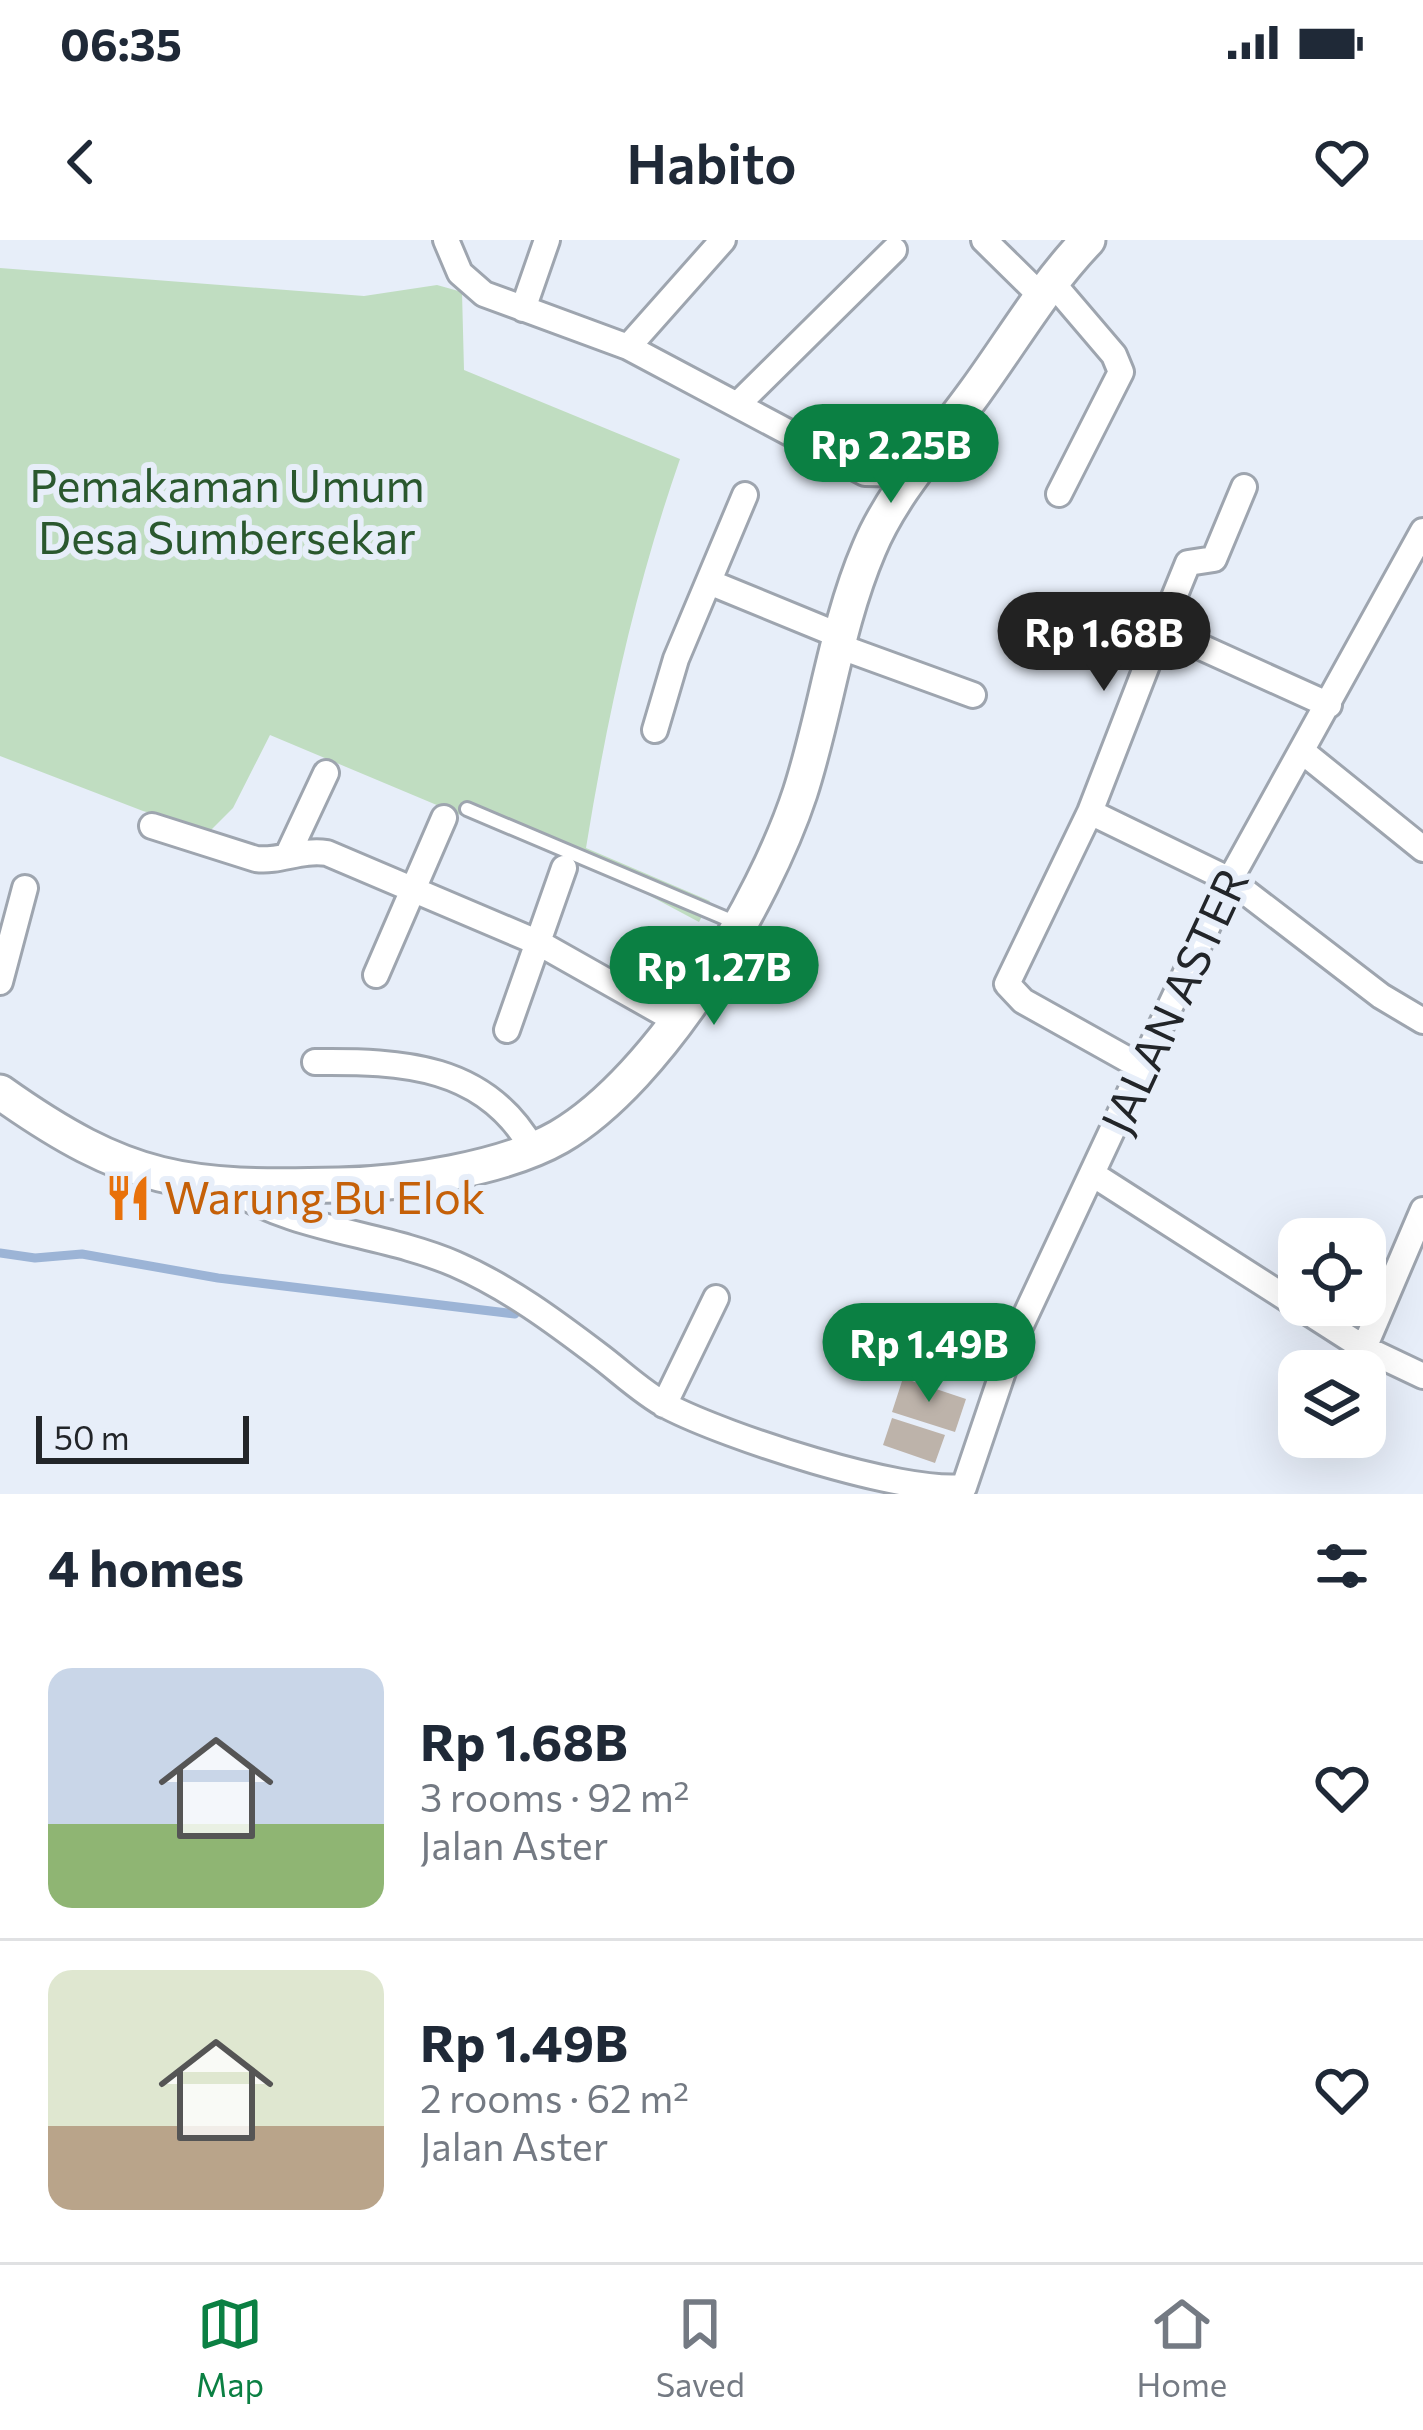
<!DOCTYPE html>
<html lang="en">
<head>
<meta charset="utf-8">
<style>
	:root { --surface:#fff; --page:#f2f2f3; --text:#1f2937; --muted:#747a83; --line:#e0e1e3; --accent:#0b8043 }
	body { margin:0; font-family:Commissioner,sans-serif; background:var(--page); color:var(--text); height:100vh; display:flex; flex-direction:column; font-size:45px; white-space:nowrap }
	* { box-sizing:border-box; margin:0 }
	p { font-size:39px; color:var(--muted) }
	.icon { flex:none; width:66px; height:66px; fill:none; stroke:currentColor; stroke-width:2; stroke-linecap:round; stroke-linejoin:round }
	.map { position:relative; height:1254px; overflow:hidden }
	.panel { display:flex; flex-direction:column; background:var(--surface); flex:1 }
	.panel>* { flex:none }
	.fabs { position:absolute; left:1278px; top:978px; display:grid; gap:24px }
	.fabs a { display:grid; place-items:center; width:108px; height:108px; border-radius:24px; background:var(--surface); box-shadow:0 12px 48px #0002; font-size:60px }
	.scale { position:absolute; left:36px; bottom:30px; width:213px; box-sizing:border-box; padding-left:12px; border:6px solid #222529; border-top:0; font-size:33px; line-height:42px; white-space:nowrap; color:#222529; -webkit-text-stroke:9px #e7eef9; paint-order:stroke }
	.price { position:absolute; translate:-50% -102px; padding:0 27px; border-radius:42px; background:var(--accent); color:#fff; font-size:39px; line-height:78px; filter:drop-shadow(0 3px 6px #0008) }
	.price::after { content:''; position:absolute; left:50%; top:72px; width:36px; height:27px; margin-left:-18px; background:inherit; clip-path:polygon(0 0,100% 0,50% 100%) }
	.price.active { background:#222; color:#fff }
	ul { padding:0; list-style:none }
	li { display:flex; align-items:center; gap:36px; height:300px; padding:0 48px }
	li+li { border-top:3px solid var(--line) }
	li span { display:grid; place-items:center; flex:none; width:336px; height:240px; border-radius:24px; color:#555 }
	li>.icon { margin-inline-start:auto }
	span .icon { width:144px; height:144px; fill:#fffc; stroke-width:1 }
	li b { font-size:51px }
	h2 { display:flex; justify-content:space-between; align-items:center; height:144px; padding:0 48px; font-size:51px }
	.status { display:flex; justify-content:space-between; align-items:center; height:84px; padding:0 60px; background:var(--surface); direction:ltr }
	.status svg { height:33px; fill:currentColor }
	header { display:flex; justify-content:space-between; align-items:center; height:156px; padding:0 48px; background:var(--surface); font-size:54px; font-weight:600 }
	.tab-bar { display:flex; justify-content:space-around; align-items:center; height:168px; border-top:3px solid var(--line); background:var(--surface); font-size:33px; color:var(--muted) }
	.tab-bar a { display:grid; justify-items:center; gap:6px }
	.tab-bar .active { color:var(--accent) }
	.map>svg:first-child { display:block }
	.green { fill:#c0ddc1 }
	.lines { fill:none; stroke-linecap:round; stroke-linejoin:round }
	.stream { stroke:#9cb4d6; stroke-width:9 }
	.building { fill:#bdb3aa }
	.lane-casing { stroke:#9ea5af; stroke-width:18 }
	.street-casing { stroke:#9ea5af; stroke-width:30 }
	.secondary-casing { stroke:#9ea5af; stroke-width:39 }
	.lane { stroke:#fff; stroke-width:12 }
	.street { stroke:#fff; stroke-width:24 }
	.secondary { stroke:#fff; stroke-width:33 }
	.labels { text-anchor:middle; stroke-width:12; stroke-linejoin:round; paint-order:stroke }
	.park-label { font-size:45px; fill:#2a582e; stroke:#e7eef9 }
	.street-label { font-size:45px; fill:#222529; stroke:#e7eef9 }
	.food-label { font-size:45px; fill:#c56008; stroke:#e7eef9; text-anchor:start }
</style>
</head>
<body>
<div class="status"><b>06:35</b><svg viewBox="0 0 49 12"><path d="M0 12V9h3v3zM5 12V6h3v6zM10 12V3h3v9zM15 12V0h3v12zM26 1h20v11H26zM47 4h2v5h-2z"/></svg></div>
<header><svg class="icon" aria-label="back" viewBox="0 0 24 24"><path d="M15 5l-7 7 7 7"/></svg>Habito<svg class="icon" aria-label="heart" viewBox="0 0 24 24"><path d="M12 20l-8-8c-3-5 5-10 8-4 3-6 11-1 8 4z"/></svg></header>
<div class="map">
<svg width="1423" height="1254" viewBox="0 0 1423 1254">
	<rect width="100%" height="100%" fill="#e7eef9"/>
	<path class="green" d="M0,28l364,28 73,-11 25,7 2,78 216,89c-44,126 -73,258 -94,389l124,53 -11,21 -60,-32 -369,-155 -37,73 -22,22 -68,-19 -143,-55z"/>
	<g class="lines">
		<path class="stream" d="M0,1013l35,5 47,-4 136,24 297,36"/>
	</g>
	<path class="building" d="M903,1138l63,21 -11,33 -63,-20z
		M892,1178l53,17 -10,28 -52,-18z"/>
	<g class="lines">
		<defs>
			<path id="lane" d="M467,569l272,115"/>
			<path id="street" d="M446,0l14,33 24,21 144,53 237,126 52,1
				M984,0l56,55
				M1050,40l64,75 7,17 -62,122
				M523,69l24,-69
				M628,107l95,-107
				M738,164l156,-154
				M709,342l134,55
				M1161,389l27,-66 26,-4 30,-72
				M841,407l132,48
				M1329,465l-168,-76 -71,183 140,68 151,116 42,25
				M655,490l21,-71 69,-164
				M1303,512l120,97
				M1090,572l-83,172 16,17 118,66
				M152,586l104,33c24,3 45,-10 71,-6l212,90 138,78
				M289,612l37,-79
				M376,735l68,-157
				M0,742l25,-94
				M507,790l57,-162
				M315,822c87,-1 170,3 217,86
				M1094,935l270,173 59,28
				M230,948c65,43 153,45 225,76 53,23 100,58 146,93 21,16 43,37 66,49 60,31 234,88 297,81
				M1364,1108l59,-138
				M664,1165l52,-107
				M964,1247l49,-145 214,-457 196,-354"/>
			<path id="secondary" d="M0,852c128,91 186,97 339,93 64,-1 164,-16 220,-48 101,-59 205,-235 241,-344 26,-80 36,-167 69,-244 23,-56 70,-107 106,-157 38,-52 68,-105 113,-152"/>
		</defs>
		<use href="#lane" class="lane-casing"/>
		<use href="#street" class="street-casing"/>
		<use href="#secondary" class="secondary-casing"/>
		<use href="#lane" class="lane"/>
		<use href="#street" class="street"/>
		<use href="#secondary" class="secondary"/>
	</g>
	<defs>
		<symbol id="restaurant-bare" viewBox="-9 -9 18 18"><path d="M-5-6h1v4h1v-4h1v4h1v-4h1v5L-1.5 .5V6h-2V.5L-5-1ZM5-6V6H3V1.5H1.5Q1.5-4 5-6Z" fill="#e8710a" stroke="#e7eef9" stroke-width="2.5" paint-order="stroke"/></symbol>
	</defs>
	<g fill-rule="evenodd">
		<use href="#restaurant-bare" x="95" y="925" width="66" height="66"/>
	</g>
	<g class="labels">
		<g class="park-label">
			<text x="227" y="262">Pemakaman Umum<tspan x="227" dy="52">Desa Sumbersekar</tspan></text>
		</g>
		<g class="street-label">
			<text transform="translate(1175 761) rotate(-65)" y="16">JALAN ASTER</text>
		</g>
		<g class="food-label">
			<text x="164" y="974">Warung Bu Elok</text>
		</g>
	</g>
</svg>
<div class="fabs">
<a><svg class="icon" aria-label="locate" viewBox="0 0 24 24"><circle cx="12" cy="12" r="6"/><path d="M12 2v4M12 18v4M2 12h4M18 12h4"/></svg></a>
<a><svg class="icon" aria-label="layers" viewBox="0 0 24 24"><path d="M12 4l9 5-9 5-9-5zM3 14l9 5 9-5"/></svg></a>
</div>
<div class="scale">50 m</div>
<b class="price" style="left:891px;top:266px">Rp 2.25B</b>
<b class="price active" style="left:1104px;top:454px">Rp 1.68B</b>
<b class="price" style="left:714px;top:788px">Rp 1.27B</b>
<b class="price" style="left:929px;top:1165px">Rp 1.49B</b>
</div>
<section class="panel">
<h2>4 homes<svg class="icon" aria-label="filters" viewBox="0 0 24 24"><path d="M4 7h16M4 17h16"/><circle cx="9" cy="7" r="2"/><circle cx="15" cy="17" r="2"/></svg></h2>
<ul>
<li><span style="background:linear-gradient(#c9d6e8 65%,#8fb573 0)"><svg class="icon" aria-label="home" viewBox="0 0 24 24"><path d="M3 11l9-7 9 7M6 9v11h12V9"/></svg></span><div><b>Rp 1.68B</b><p>3 rooms · 92 m²</p><p>Jalan Aster</p></div><svg class="icon" aria-label="heart" viewBox="0 0 24 24"><path d="M12 20l-8-8c-3-5 5-10 8-4 3-6 11-1 8 4z"/></svg></li>
<li><span style="background:linear-gradient(#dfe7d0 65%,#b9a48a 0)"><svg class="icon" aria-label="home" viewBox="0 0 24 24"><path d="M3 11l9-7 9 7M6 9v11h12V9"/></svg></span><div><b>Rp 1.49B</b><p>2 rooms · 62 m²</p><p>Jalan Aster</p></div><svg class="icon" aria-label="heart" viewBox="0 0 24 24"><path d="M12 20l-8-8c-3-5 5-10 8-4 3-6 11-1 8 4z"/></svg></li>
</ul>
</section>
<nav class="tab-bar">
<a class="active"><svg class="icon" aria-label="map" viewBox="0 0 24 24"><path d="M3 6l6-2 6 2 6-2v14l-6 2-6-2-6 2zM9 4v14M15 6v14"/></svg>Map</a>
<a><svg class="icon" aria-label="saved" viewBox="0 0 24 24"><path d="M7 4h10v16l-5-4-5 4z"/></svg>Saved</a>
<a><svg class="icon" aria-label="home" viewBox="0 0 24 24"><path d="M3 11l9-7 9 7M6 9v11h12V9"/></svg>Home</a>
</nav>
</body>
</html>
